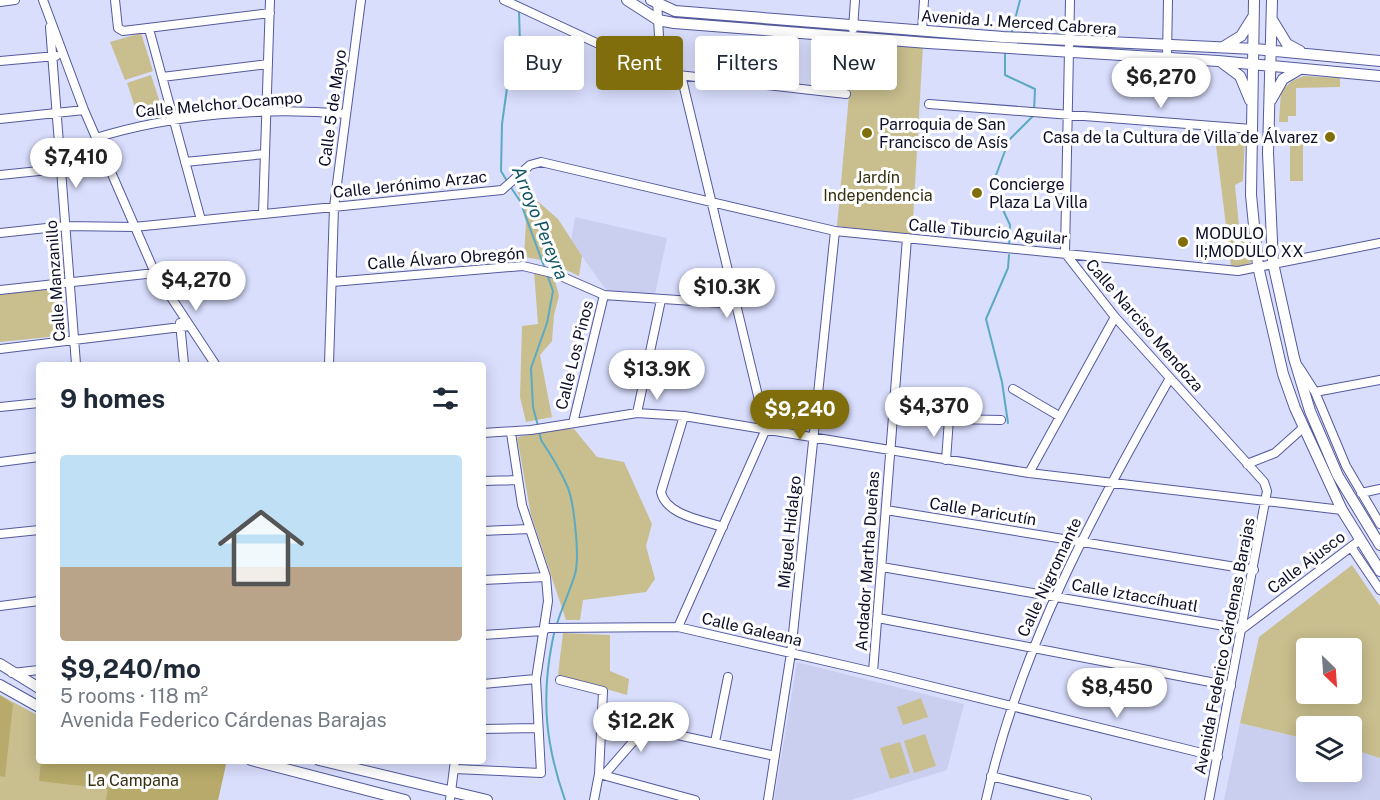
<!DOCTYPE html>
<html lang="en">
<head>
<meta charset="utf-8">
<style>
	:root { --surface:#fff; --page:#f2f2f3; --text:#1f2937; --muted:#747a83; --accent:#7f6e0b }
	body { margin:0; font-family:"Public Sans",sans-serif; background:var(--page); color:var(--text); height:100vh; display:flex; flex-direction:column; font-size:22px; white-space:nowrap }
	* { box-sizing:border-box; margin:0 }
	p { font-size:20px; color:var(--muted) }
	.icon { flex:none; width:33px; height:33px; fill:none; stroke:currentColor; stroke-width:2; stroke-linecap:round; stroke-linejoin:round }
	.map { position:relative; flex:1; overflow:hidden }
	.sheet { position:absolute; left:36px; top:362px; width:450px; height:402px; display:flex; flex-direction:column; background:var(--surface); border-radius:6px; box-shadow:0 3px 15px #0003 }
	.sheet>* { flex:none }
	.guide { position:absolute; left:504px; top:36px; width:570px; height:54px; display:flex; gap:12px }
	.needle { width:39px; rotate:155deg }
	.controls { position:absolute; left:1296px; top:638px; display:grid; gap:12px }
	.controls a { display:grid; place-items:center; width:66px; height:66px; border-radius:6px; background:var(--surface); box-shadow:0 3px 15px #0003; font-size:30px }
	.price { position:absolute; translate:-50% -51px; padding:0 14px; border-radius:21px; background:#fff; color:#222; font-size:20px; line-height:39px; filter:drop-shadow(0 2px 3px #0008) }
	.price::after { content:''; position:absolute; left:50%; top:36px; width:18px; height:14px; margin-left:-9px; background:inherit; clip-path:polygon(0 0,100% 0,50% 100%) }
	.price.active { background:var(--accent); color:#fff }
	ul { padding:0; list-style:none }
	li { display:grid; align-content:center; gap:12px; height:318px; padding:0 24px }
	li span { display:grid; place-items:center; height:186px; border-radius:6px; color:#555 }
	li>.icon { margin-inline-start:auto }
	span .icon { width:108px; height:108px; fill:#fffc; stroke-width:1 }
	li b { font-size:26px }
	h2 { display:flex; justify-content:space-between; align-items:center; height:72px; padding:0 24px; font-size:26px }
	.tag { padding:0 21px; border-radius:6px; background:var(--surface); box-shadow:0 3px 15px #0003; font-size:21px; line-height:54px }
	.tag.active { background:var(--accent); color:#fff }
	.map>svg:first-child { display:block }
	.built { fill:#cacff0 }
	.green { fill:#c8be8e; fill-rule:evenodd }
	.forest { fill:#b7aa6a }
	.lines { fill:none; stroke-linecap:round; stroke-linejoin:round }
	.stream { stroke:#5baac1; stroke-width:2 }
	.minor-casing { stroke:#545a9d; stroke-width:10 }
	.major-casing { stroke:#545a9d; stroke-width:12 }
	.minor { stroke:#fff; stroke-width:8 }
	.major { stroke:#fff; stroke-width:10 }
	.poi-dot { fill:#7f6e0b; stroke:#fff; stroke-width:2 }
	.labels { text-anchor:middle; stroke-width:6; stroke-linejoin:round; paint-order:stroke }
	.street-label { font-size:16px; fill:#0d0e29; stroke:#fff }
	.poi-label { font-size:16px; fill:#0d0e29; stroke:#fff; text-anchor:start }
	.park-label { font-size:16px; fill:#353012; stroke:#fff }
	.water-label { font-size:18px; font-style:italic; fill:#0f5464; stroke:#fff }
</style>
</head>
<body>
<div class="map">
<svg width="1380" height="800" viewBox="0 0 1380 800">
	<rect width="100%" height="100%" fill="#d9defd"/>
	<path class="built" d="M575,217l92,21 -12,56 -48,-3 -36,-50z
		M797,662l167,42 -17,66 -96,30h-77z
		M1240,723l66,16v32h46v-22l25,6 3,3v42h-156z"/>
	<path class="green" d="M141,33l12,38 -28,9 -15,-38z
		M854,41l69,5 -11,190 -75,-10z
		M151,75l11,34 -24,7 -11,-33z
		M1304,76l36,2v9l-44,1v28h-8v6h-9l2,-31 11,-10z
		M1239,133h6l-2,48 -8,4 5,51 8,3 3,23 -7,5 -13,-1 -16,-129 21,-1z
		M1290,141h13v40h-13z
		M517,183l41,36 24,37 -3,20 -32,-15 -23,-4 2,-35 -10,-37z
		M534,271l20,5 5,20 -5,19 -2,26 -12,14 12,62 -26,5 -6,-25 2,-71 16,-2z
		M62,288l5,47 -67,7v-48z
		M561,429h13l23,28 27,5 28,62 -6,22 9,33 -9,13 -63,8 -3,20h-14l-35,-105 -14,-78z
		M1352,565l28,41v152l-28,-9v-23h-46v13l-66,-16 19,-86zM1306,648h46v45h-46z
		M563,633l47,2v36l19,8 -2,16 -69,-20z
		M0,695l39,21v44l175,1 12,3 -8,36h-218z
		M921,698l7,19 -25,8 -6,-18z
		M925,734l11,32 -22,7 -10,-32z
		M900,742l10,31 -20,6 -10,-31z"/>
	<path class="forest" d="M0,695l13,9 -8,73 -5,-1z
		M214,761l12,3 -8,36h-112l2,-11 -69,-8 2,-20z"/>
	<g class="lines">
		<path class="stream" d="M1011,35l9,-35
			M1005,52v23l30,14 -1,22
			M507,181l-6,-10 1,-47 5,-36 13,-44 -1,-33
			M510,186l10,15 25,68
			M1009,246l1,-21 -18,-39 17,-46 24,-24
			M1008,423l-6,-41 -16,-63 22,-51 1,-13
			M538,426l-5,-19 -2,-39 16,-45 6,-32 -6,-17
			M539,431l2,9c10,15 20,31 27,48 6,15 12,70 7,86 -7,24 -19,44 -23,69 -11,57 -6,103 13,157"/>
		<defs>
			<path id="minor" d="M43,0l41,110 71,163 60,91
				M115,0l3,28 5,3 147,-18
				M504,0l157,73 185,21
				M657,0l4,73
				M1070,0l-5,253 50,64 149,165 3,9 -58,309
				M0,2l15,-2
				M50,27l26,337
				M149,29l52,191
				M853,29l2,-29
				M922,31l2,-31
				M1167,57l1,-57
				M0,61l56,-5
				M681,75l85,354
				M162,77l106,-13
				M929,104l323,25
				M0,119l84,-9
				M96,138c76,-24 171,-31 250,-24
				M185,162l80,-8
				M0,175l107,-11
				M263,214l7,-214
				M0,233l65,-7 69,1 368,-37 28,-25 11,-3 294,69 403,40 142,-28
				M332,282l191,-16 33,8 48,21 133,9
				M0,290l155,-17
				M180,323l4,41
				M0,349l189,-23
				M329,364l5,-157 27,-207
				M1299,367l16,25 31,74 34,58
				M1013,389l46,27
				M1315,392l65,-12
				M0,407l39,-4
				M637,413l24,-113
				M684,416l-23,76c5,23 41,28 62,35
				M573,423l31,-128
				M483,433l48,-3 106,-17 47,3 345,57 313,37
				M946,460l3,-41 52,1
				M0,462l39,-5
				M1247,464l28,-11 29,-26
				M1029,473l86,-156
				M483,481l34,-1
				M1361,493l19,-4
				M886,510l368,60
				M483,531l45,-2
				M0,534l39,-4
				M1351,547l29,43
				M882,567l360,62 118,-89
				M483,580l63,-3
				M0,606l39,-5
				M878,618l353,68
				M678,627l88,-198
				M483,635l59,-4 6,-3 130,-1 195,45 345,85
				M873,672l34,-434
				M12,673l27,-3
				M560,680l43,11 -4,83 -5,26
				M483,684l53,-5
				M645,728l130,28
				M483,729l54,-1
				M715,742l13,-65
				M455,769l86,4 -5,-94 12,-78 -2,-24 -24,-72 -11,-72
				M599,774l96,26
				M604,775l55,-63
				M991,776l96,24
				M450,800l5,-40
				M768,800l23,-147 44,-422
				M986,800c34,-152 107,-287 184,-422"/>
			<path id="major" d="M627,0l31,20 16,3 254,20 290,18 162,15
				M651,0l24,11 328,26 252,12 125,12
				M1254,0l-3,195 7,71 25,108 12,34 47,102 38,61
				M1272,0l-4,153 5,110 21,95 16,53 28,65 42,69
				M1273,21l14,23 13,7
				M1223,47l18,-11 12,-19
				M1221,62l19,14 10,24
				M1271,100l12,-21 17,-10
				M0,664l39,24
				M0,685l39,22
				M251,760l154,40
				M319,760l168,40"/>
		</defs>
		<use href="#minor" class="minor-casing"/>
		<use href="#major" class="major-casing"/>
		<use href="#minor" class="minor"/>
		<use href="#major" class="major"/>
	</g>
	<g class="poi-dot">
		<circle cx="867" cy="133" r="6"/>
		<circle cx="1330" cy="137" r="6"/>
		<circle cx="977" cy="193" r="6"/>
		<circle cx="1183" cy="242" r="6"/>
	</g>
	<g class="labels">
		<g class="street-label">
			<text transform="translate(1019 22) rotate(4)" y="6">Avenida J. Merced Cabrera</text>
			<text transform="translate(219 104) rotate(-5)" y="6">Calle Melchor Ocampo</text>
			<text transform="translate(332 108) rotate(-82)" y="6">Calle 5 de Mayo</text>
			<text transform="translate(410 184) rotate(-6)" y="6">Calle Jerónimo Arzac</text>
			<text transform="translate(988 231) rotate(5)" y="6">Calle Tiburcio Aguilar</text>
			<text transform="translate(446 258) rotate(-4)" y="6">Calle Álvaro Obregón</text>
			<text transform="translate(55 281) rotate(-94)" y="6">Calle Manzanillo</text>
			<text transform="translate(1145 325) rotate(49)" y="6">Calle Narciso Mendoza</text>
			<text transform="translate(574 355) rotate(-76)" y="6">Calle Los Pinos</text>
			<text transform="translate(983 511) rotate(9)" y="6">Calle Paricutín</text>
			<text transform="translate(789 532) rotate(-84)" y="6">Miguel Hidalgo</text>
			<text transform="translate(867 561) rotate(-86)" y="6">Andador Martha Dueñas</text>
			<text transform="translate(1306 562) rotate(-37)" y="6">Calle Ajusco</text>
			<text transform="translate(1049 577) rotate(-65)" y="6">Calle Nigromante</text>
			<text transform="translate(1135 595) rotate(10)" y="6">Calle Iztaccíhuatl</text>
			<text transform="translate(752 629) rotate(13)" y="6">Calle Galeana</text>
			<text transform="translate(1224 646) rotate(-79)" y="6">Avenida Federico Cárdenas Barajas</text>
		</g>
		<g class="poi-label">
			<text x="879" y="130">Parroquia de San<tspan x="879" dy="18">Francisco de Asís</tspan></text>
			<text x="1318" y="143" text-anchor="end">Casa de la Cultura de Villa de Álvarez</text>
			<text x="989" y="190">Concierge<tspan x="989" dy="18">Plaza La Villa</tspan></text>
			<text x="1195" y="239">MODULO<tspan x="1195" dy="18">II;MODULO XX</tspan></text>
		</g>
		<g class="park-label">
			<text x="878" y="183">Jardín<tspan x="878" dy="18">Independencia</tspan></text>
			<text x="133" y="786">La Campana</text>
		</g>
		<g class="water-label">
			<text transform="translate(540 223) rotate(68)" y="6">Arroyo Pereyra</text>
		</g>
	</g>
</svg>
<div class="controls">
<a><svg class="needle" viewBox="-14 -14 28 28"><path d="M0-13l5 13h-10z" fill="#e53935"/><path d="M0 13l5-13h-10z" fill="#747a83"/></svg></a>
<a><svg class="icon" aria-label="layers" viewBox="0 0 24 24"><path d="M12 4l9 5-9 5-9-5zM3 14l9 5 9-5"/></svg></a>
</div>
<b class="price" style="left:1161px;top:109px">$6,270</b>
<b class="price" style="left:76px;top:189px">$7,410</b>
<b class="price" style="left:196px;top:312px">$4,270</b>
<b class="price" style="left:727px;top:319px">$10.3K</b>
<b class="price" style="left:657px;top:401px">$13.9K</b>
<b class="price" style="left:934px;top:438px">$4,370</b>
<b class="price active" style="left:800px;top:441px">$9,240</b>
<b class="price" style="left:1117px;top:719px">$8,450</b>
<b class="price" style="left:641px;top:753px">$12.2K</b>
<div class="guide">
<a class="tag">Buy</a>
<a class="tag active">Rent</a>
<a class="tag">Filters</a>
<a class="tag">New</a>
</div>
<section class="sheet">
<h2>9 homes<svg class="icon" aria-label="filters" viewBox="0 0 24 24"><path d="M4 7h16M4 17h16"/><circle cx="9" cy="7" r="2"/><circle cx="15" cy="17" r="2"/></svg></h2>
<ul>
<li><span style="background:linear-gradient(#bfe0f5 60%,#b9a48a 0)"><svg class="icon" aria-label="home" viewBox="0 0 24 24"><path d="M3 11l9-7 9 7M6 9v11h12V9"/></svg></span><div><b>$9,240/mo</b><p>5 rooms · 118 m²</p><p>Avenida Federico Cárdenas Barajas</p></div></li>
</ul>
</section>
</div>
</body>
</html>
